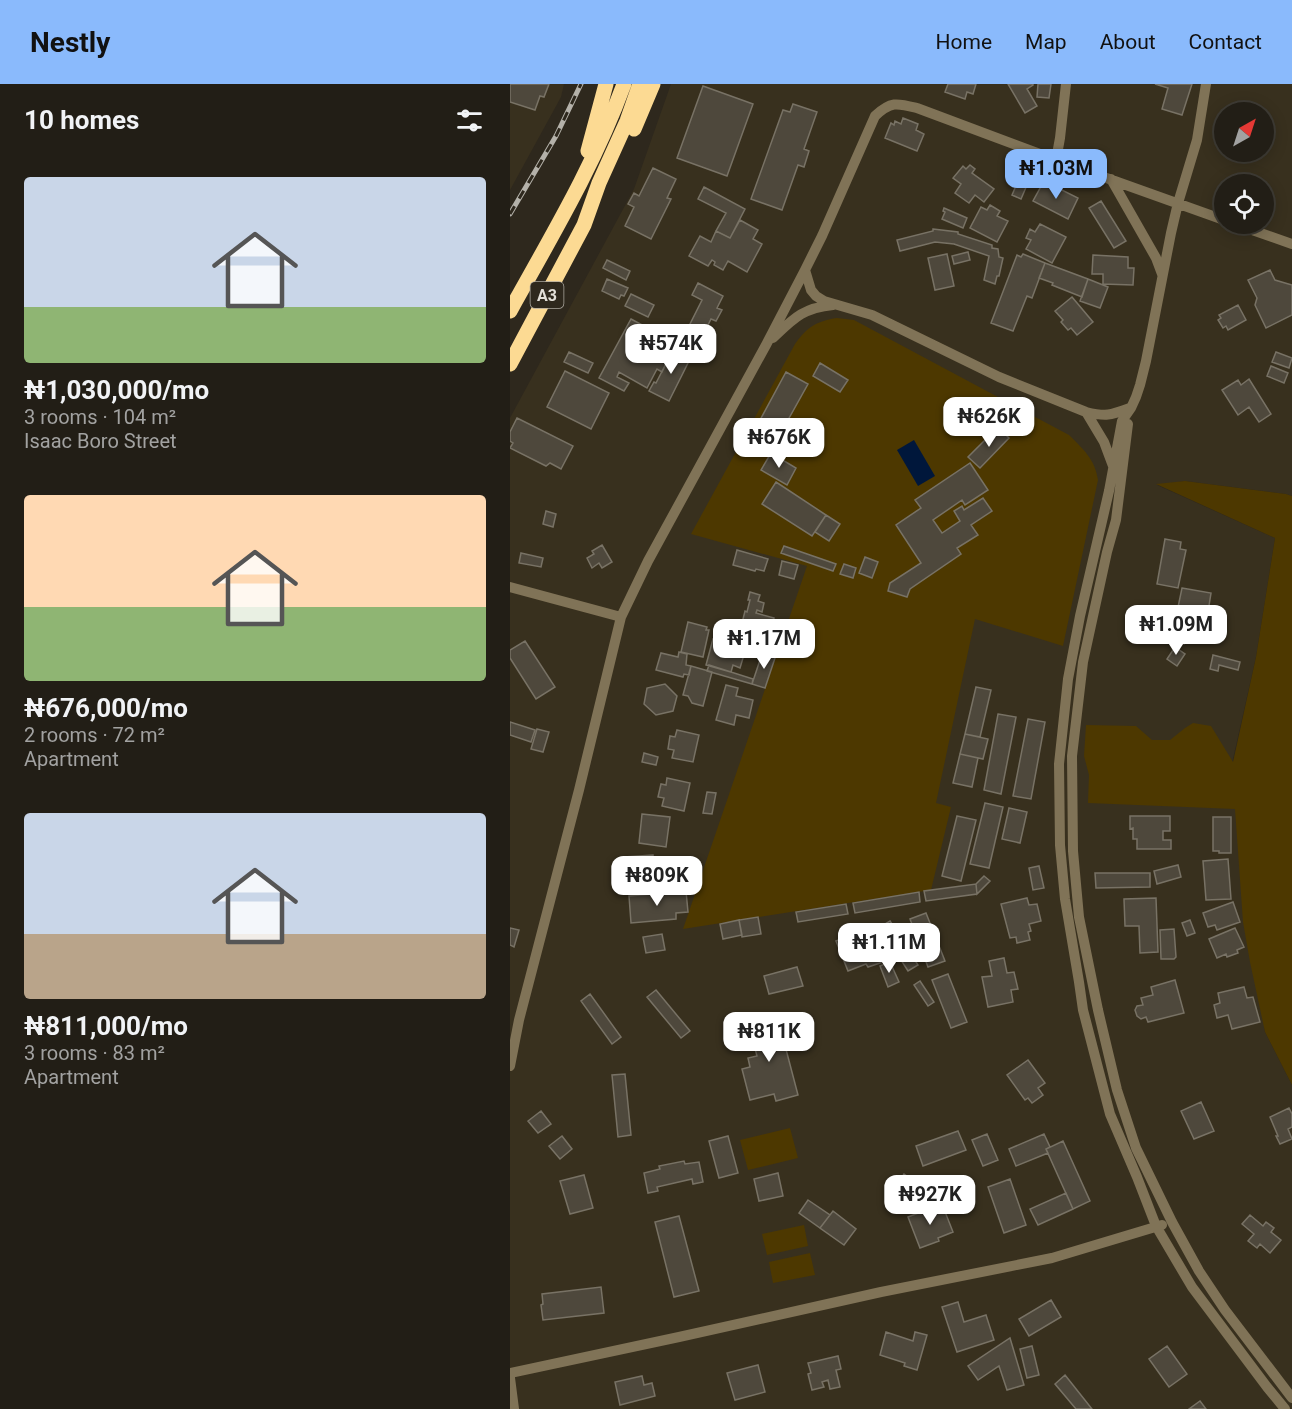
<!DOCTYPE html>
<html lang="en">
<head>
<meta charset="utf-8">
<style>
	:root { --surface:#221e16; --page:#2e2b23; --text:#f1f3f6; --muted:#a2a2a1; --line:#3f3c35; --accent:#8abafc }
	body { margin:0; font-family:Roboto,sans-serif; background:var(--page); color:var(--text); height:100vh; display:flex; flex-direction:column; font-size:22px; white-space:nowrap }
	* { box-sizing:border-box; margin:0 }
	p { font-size:20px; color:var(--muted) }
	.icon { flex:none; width:33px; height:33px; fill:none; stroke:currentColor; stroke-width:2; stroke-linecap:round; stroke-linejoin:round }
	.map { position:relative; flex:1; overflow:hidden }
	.drawer { display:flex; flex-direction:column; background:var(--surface); width:510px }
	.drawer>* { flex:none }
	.needle { width:39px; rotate:39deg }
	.controls { position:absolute; left:704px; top:18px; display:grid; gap:12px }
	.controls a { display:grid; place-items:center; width:60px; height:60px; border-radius:50%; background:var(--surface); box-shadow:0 3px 15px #0003,0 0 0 2px var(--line); font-size:30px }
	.price { position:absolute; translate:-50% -51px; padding:0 14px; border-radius:12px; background:#fff; color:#222; font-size:20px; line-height:39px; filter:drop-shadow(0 2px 3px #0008) }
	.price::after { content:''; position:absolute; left:50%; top:36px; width:18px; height:14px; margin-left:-9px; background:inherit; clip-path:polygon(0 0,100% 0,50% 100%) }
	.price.on { background:var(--accent); color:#111 }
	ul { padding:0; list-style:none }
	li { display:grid; align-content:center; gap:12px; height:318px; padding:0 24px }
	li span { display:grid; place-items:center; height:186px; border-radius:6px; color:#555 }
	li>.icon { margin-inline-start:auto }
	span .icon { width:108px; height:108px; fill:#fffc; stroke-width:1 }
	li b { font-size:26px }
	h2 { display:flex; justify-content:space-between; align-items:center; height:72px; padding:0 24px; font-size:26px }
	header { display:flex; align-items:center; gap:36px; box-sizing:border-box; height:84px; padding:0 30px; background:var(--accent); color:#111 }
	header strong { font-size:28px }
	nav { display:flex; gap:33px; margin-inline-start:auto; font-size:21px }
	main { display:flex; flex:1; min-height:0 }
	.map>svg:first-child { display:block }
	.built { fill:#38301e; fill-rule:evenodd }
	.green { fill:#4d3800 }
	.water { fill:#00173b }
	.building { fill:#4e483c; stroke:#787265; stroke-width:1.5 }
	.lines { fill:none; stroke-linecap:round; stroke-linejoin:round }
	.minor { stroke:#807357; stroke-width:10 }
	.highway { stroke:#fcda93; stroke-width:15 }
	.rail-casing { stroke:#b4b1a9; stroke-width:5 }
	.rail { stroke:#2e281d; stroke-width:3; stroke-dasharray:9; stroke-linecap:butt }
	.labels { text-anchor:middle; stroke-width:6; stroke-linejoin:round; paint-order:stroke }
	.shield { fill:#2e281d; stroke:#aca8a0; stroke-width:1.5 }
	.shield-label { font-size:16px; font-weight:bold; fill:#e2dfd8 }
</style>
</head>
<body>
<header>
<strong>Nestly</strong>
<nav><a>Home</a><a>Map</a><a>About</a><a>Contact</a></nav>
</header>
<main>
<section class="drawer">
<h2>10 homes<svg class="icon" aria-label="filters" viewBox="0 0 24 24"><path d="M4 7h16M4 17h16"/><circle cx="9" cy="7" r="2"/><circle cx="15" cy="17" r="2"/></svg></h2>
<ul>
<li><span style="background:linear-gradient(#c9d6e8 70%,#8fb573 0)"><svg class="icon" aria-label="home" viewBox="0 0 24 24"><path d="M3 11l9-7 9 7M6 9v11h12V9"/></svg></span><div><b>₦1,030,000/mo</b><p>3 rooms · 104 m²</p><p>Isaac Boro Street</p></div></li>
<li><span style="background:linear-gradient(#ffd9b3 60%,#8fb573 0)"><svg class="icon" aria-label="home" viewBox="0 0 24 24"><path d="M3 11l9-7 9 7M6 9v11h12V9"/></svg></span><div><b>₦676,000/mo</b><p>2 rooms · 72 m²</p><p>Apartment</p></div></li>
<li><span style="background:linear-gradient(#c9d6e8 65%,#b9a48a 0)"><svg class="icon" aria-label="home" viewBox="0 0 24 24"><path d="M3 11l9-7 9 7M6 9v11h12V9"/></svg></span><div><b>₦811,000/mo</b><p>3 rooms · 83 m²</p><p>Apartment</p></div></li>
</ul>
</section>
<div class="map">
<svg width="782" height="1325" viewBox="0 0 782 1325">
	<rect width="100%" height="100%" fill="#2e281d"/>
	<path class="built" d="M0,0h54l-3,13 -51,93z
		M161,0h621v412l-6,-2 -101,-13 -28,4 118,53 -19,119 -24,106 33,269 27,53v324h-782v-991l124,-229zM714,28h39v40h-39zM714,100h39v40h-39z"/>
	<path class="green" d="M327,234l17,2 215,115c14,14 26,24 29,45l-35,166 -88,-27 -39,184 15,4 -20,83 -248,39 124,-363 -116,-32 104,-190c12,-17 22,-23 42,-26z
		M675,397l101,13 6,2v589l-27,-53 -15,-70 -7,-40 -8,-113 -147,-6 1,-28 -5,-19 2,-31 50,1 16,14h18l15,-12 8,-5 18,3 22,36 23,-105 19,-119 -119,-54z
		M280,1044l8,30 -50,12 -8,-30z
		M294,1141l4,21 -41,9 -5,-21z
		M300,1169l5,22 -42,8 -4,-21z"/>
	<path class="water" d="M404,356l21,36 -17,10 -21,-36z"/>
	<path class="building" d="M0,0h39l-5,13 -4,-1 -5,14 -25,-8z
		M438,0h28l-3,10 -6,-2 -2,7 -20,-7z
		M498,0h25v1l-6,4 10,17 -12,7z
		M528,0h13l-2,14 -12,-1z
		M645,0h37l-10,31 -20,-6 6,-21z
		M193,2l50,18 -26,72 -50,-18z
		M283,20l24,8 -13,37 5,2 -5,16 -6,-2 -16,45 -31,-11 32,-89 7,2z
		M393,34l15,6 -2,6 8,4 -7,17 -32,-13 6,-15 3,2 1,-4 6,3z
		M460,81l5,4 -3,4 22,16 -10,13 -9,-7 -6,8 -14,-10 6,-9 -8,-6 10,-12 3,3z
		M514,83l9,4 -12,28 -9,-4z
		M143,84l23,11 -9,19 4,1 -20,40 -26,-13 9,-19 -6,-3 6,-11 5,3z
		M534,97l34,17 -10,21 -35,-18z
		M194,103l41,22 -15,29 -14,-7 10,-18 -28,-14z
		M591,117l25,40 -12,7 -25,-40z
		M480,121l10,6 -3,5 11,5 -11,21 -27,-14 11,-21 6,3z
		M434,124l23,10 -4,10 -21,-9 3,-7 -2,-1z
		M230,136l18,10 -5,9 9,5 -15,28 -19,-11 -5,9 -9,-5 1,-3 -3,-2 -4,6 -19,-10 11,-20 11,6 5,-11 14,7z
		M530,140l26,13 -14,26 -26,-14 5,-9 -5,-2 4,-9 5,3z
		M423,145l25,3v2l34,11v3l6,1 1,8 4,1 -4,18h-2l-2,8 -11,-4 5,-24 -35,-12 -19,-2 -35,9 -3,-11 36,-9z
		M458,168l2,8 -16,4 -2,-8z
		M437,170l7,32 -19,4 -7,-32z
		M513,170l22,9 -13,35 -5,-2 -14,35 -22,-8 26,-68 4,2z
		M583,171l35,2v11h6l-1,17 -30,-1v-10h-11z
		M97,176l23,11 -4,9 -23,-12z
		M535,179l43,16 -6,18 -30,-12 1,-2 -14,-5z
		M760,186l5,10 17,5v30l-26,13 -11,-23 2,-7 -9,-18z
		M97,195l21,9 -4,8 -3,-1 -2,4 -17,-8z
		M578,195l20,8 -8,21 -20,-7z
		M188,199l25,13 -6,12 5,2 -6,11 -5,-2 -6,12 -5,-2 -6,12 -10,-5 18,-36 -10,-5z
		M121,210l23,11 -6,12 -23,-11z
		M562,213l21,25 -16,13 -6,-7 -3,2 -7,-8 2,-2 -8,-9z
		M728,221l8,15 -18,10 -2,-4 -3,2 -5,-8 3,-2 -2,-3z
		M121,235l41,22 -5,8 5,3 -10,20 -5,-3 -10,19 -28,-16 -2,5 12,6 -5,8 -25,-13z
		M165,253l19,10 -4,8 -19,-10z
		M164,264l17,9 -22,44 -20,-10 5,-9 2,1z
		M59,268l24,11 -5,10 -24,-11z
		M766,268l16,6 -3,10 -17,-6z
		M310,279l28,17 -8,12 -27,-16z
		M761,282l17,7 -4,10 -17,-7z
		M55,287l44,22 -18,36 -44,-22z
		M276,288l22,12 -34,61 -21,-12z
		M739,295l22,35 -12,8 -10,-15 -11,8 -16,-25 16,-10 3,5z
		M7,334l56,28 -12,23 -11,-6 -4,3 -36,-18 3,-5 -3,-2v-9z
		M488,343l11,11 -29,30 -12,-11z
		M261,369l25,15 -9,17 -26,-15z
		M460,379l18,27 -23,15 -3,-5 -29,20 9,13 18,-12 -6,-10 8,-5 2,4 19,-12 9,13 -21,14 7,10 -21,13 4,6 -51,35 -3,8 -19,-6 2,-8 31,-20 -25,-38 25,-17 -6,-8z
		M266,398l50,33 -14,21 -50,-32z
		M36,427l10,3 -3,13 -10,-3z
		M316,431l14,9 -11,17 -14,-9z
		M655,455l16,3 -1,7 6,1 -8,38 -21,-4z
		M92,461l10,17 -10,6 -3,-5 -7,5 -5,-10 7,-4 -2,-3z
		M274,462l52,18 -3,7 -52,-18z
		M227,466l31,9 -4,12 -8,-2 -1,2 -22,-6z
		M11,469l22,5 -2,9 -22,-4z
		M355,473l13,5 -6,16 -13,-5z
		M272,477l16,4 -4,14 -15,-4z
		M334,480l12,4 -3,10 -13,-4z
		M672,504l29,5 -4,25 -30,-6z
		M240,508l10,3 -2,6 6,2 -2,9 -5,-2 -1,3 18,5 -4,13 -28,-8 3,-12 2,1 3,-12h-2z
		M178,538l19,5 -1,3h3l-6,27 -22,-5z
		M641,544l35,6 -2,10 -35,-6z
		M203,555l33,9 -6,20 -7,-3 -2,7 -25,-7z
		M15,557l30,46 -19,12 -26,-41v-8z
		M665,563l10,7 -8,12 -10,-7z
		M253,567l13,4 -11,33 -13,-4z
		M169,568l8,2 -1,11 5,1 -2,9 -5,-1 -1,3 -27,-7 5,-17 17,4z
		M703,571l27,7 -2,8 -19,-5 -1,6 -8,-2z
		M199,581l44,14 -1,5 -45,-13z
		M181,582l21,6 -9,34 -11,-3 -4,-7 -5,-1z
		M155,600l12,12 -4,15 -17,4 -12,-11 3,-16z
		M216,601l12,3 -2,8 17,4 -4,18 -13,-3 -2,10 -18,-5z
		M466,603l15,3 -11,47 -15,-3z
		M488,630l18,3 -15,77 -17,-4z
		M518,635l17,3 -14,77 -18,-3z
		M0,638l25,8 -4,12 -21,-7z
		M27,645l12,3 -6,20 -12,-3z
		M167,646l22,5 -6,27 -21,-4 2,-8 -6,-1 2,-13 5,1z
		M455,650l23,5 -5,20 -23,-5z
		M134,669l14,4 -2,8 -14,-3z
		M450,670l18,4 -6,29 -19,-4z
		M157,694l23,5 -6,28 -22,-5 2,-8 -6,-1 3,-13 5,1z
		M197,708l9,1 -4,21 -9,-1z
		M475,719l18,4 -14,61 -19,-4z
		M499,724l18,4 -7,31 -18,-4z
		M132,730l28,3 -4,30 -27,-4z
		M447,732l19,4 -15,61 -19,-5z
		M620,732h40v15h-7v9h8v9h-34v-10h-4v-11l-3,1z
		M703,733h18v36h-12v-2h-6z
		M143,771l2,31 -29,2 -2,-31z
		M718,775l3,40 -25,1 -3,-39z
		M668,781l3,12 -24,7 -3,-13z
		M529,782l5,22 -11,2 -4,-22z
		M585,789h55v14l-54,1z
		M474,792l6,5 -13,13 -1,-10z
		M466,800l1,10 -51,7 -2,-10z
		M176,807l2,21 -12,1v6l-45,4 -2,-27z
		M409,808l1,10 -65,11 -2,-10z
		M517,814l2,7 8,-1 4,17 -12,3 2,7 -3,1 2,8 -13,3 -1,-6 -6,1 -9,-34z
		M646,814l2,54 -18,1 -1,-27h-14l-1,-27z
		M723,818l7,20 -23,8 -2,-5 -7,2 -5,-14z
		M336,820l2,10 -50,8 -2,-10z
		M416,829l19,48 -17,6 -18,-48z
		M248,833l3,17 -19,3 -3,-17z
		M229,836l3,15 -19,4 -3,-15z
		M680,836l5,13 -8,3 -5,-13z
		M380,837l28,44 -10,6 -28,-44z
		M0,844l9,2 -5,17 -4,-2z
		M360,844l13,34 -15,5 -2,-3 -18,7 -12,-30z
		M725,844l9,19 -7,3 1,3 -11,4 -1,-3 -9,4 -8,-19z
		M664,845l2,28 -2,2h-13l-1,-29z
		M152,850l3,16 -19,3 -3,-16z
		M494,874l3,15 7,-1 4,17 -7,1 2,12 -25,5 -6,-30 10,-1 -3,-15z
		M380,878l9,20 -11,5 -8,-21z
		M287,883l6,19 -34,8 -5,-18z
		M438,890l19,48 -16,6 -19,-48z
		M665,896l9,33 -36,9 -2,-5 -5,2 -4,-3 -2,-6 2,-4 6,-1 -2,-7 12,-3 -2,-8z
		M410,897l14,21 -6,4 -14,-21z
		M734,903l3,11 6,-1 7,25 -28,7 -4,-14 -11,3 -3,-13 6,-2 -2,-10z
		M146,906l34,41 -9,7 -34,-41z
		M80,910l31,43 -9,7 -31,-43z
		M267,931l21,80 -22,6 -2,-7 -24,6 -8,-31 8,-2 -2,-9 9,-2 -9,-34z
		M518,976l17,23 -7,5 5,7 -11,8 -4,-5 -3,2 -18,-25z
		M115,990l6,61 -13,2 -6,-62z
		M691,1018l13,29 -20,8 -13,-28z
		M779,1024l3,6v13l-4,2 4,10 -12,5 -4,-8h2l-8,-19z
		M31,1027l10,13 -13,9 -10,-12z
		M448,1047l8,19 -43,16 -7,-20z
		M477,1050l11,26 -15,6 -11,-26z
		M534,1050l6,13 -4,2 2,4 -32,13 -7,-17z
		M52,1052l10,13 -12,10 -11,-13z
		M218,1052l10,37 -19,5 -10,-37z
		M553,1057l27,60 -17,8 -27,-60z
		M174,1077l1,3 14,-2 4,20 -10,2 -1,-5 -35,8 1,4 -10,2 -4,-20 16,-4 -1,-3z
		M268,1089l5,23 -24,5 -5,-22z
		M394,1090l21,15 -9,13 -21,-15z
		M74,1091l9,33 -23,6 -10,-33z
		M500,1095l16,46 -22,8 -16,-46z
		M556,1109l7,16 -35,16 -8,-16z
		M298,1116l22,15 -10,13 -21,-15z
		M432,1120l11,28 -15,6 1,3 -19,7 -12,-31z
		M323,1127l23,18 -12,16 -24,-17z
		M740,1131l13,11 3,-4 8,6 -3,4 10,8 -11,13 -10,-9 -3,4 -9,-7 6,-7 -12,-10z
		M169,1132l20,75 -25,6 -19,-75z
		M91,1203l3,26 -61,7 -2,-15 2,-1 -1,-10z
		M541,1216l10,17 -32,19 -10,-17z
		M448,1218l6,20 22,-7 8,25 -37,12 -15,-45z
		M376,1248l27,9 2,-9 12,3 -10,35 -13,-4 1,-3 -25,-8z
		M500,1254l14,47 -17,5 -8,-24 -21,14 -10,-14z
		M522,1262l7,29 -12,3 -7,-29z
		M657,1262l20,28 -18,13 -20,-28z
		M328,1272l3,13 -5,1 4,17 -10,2 -2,-9 -6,2 2,5 -12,3 -4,-16 3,-1 -3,-10z
		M248,1281l7,27 -30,8 -8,-27z
		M555,1291l27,34h-16l-21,-25z
		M132,1292l2,9 8,-2 3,13 -35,9 -5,-23z
		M690,1317l6,8h-17z"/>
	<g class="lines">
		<path class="minor" d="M696,0l-9,56 -19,63 -7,30 -25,128 -6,24 -4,12 -5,11 -9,13 -13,70 -29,125 -12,63 -9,85 1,81 5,54 14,83 4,28 27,104 27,63 19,49 36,61 75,100 18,22
			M546,76l4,-22 6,-54
			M601,95l45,79 6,16
			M725,140l57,20
			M295,186l6,20 5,6 8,5 48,14 127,62 87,35c21,5 25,3 44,-4
			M263,254c21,-20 30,-30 60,-33
			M576,328l18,30 9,24
			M618,340l-12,96 -9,32 -24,110 -11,94 1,95 6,66 19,93 19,80 19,58 36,74 27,49 26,39 67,88
			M0,503l111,30
			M0,982l9,-46 60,-230 42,-173 27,-56 118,-216 39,-75 17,-34 53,-120c16,-15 22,-13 42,-8l139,52 168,60
			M0,1289l169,-36 202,-45 171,-34 110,-33
			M0,1294l4,31"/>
		<path class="highway" d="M124,45l19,-45
			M78,67l18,-67
			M0,227c41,-74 85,-147 114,-227
			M0,280l74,-139 15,-42 28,-62 13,-37"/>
		<defs>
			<path id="rail" d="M0,130l46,-78 25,-52"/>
		</defs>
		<use href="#rail" class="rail-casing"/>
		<use href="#rail" class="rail"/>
	</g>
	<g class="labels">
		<rect class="shield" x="20.5" y="198" width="33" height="26" rx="4.5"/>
		<g class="shield-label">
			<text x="37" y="217">A3</text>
		</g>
	</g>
</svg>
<div class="controls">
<a><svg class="needle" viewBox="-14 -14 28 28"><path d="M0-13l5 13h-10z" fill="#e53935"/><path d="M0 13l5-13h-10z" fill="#a2a2a1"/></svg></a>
<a><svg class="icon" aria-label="locate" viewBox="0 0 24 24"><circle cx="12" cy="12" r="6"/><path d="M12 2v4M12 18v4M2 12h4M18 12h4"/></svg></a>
</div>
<b class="price on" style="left:546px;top:116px">₦1.03M</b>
<b class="price" style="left:161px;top:291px">₦574K</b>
<b class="price" style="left:479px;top:364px">₦626K</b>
<b class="price" style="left:269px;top:385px">₦676K</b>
<b class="price" style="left:666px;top:572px">₦1.09M</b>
<b class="price" style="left:254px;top:586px">₦1.17M</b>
<b class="price" style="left:147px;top:823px">₦809K</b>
<b class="price" style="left:379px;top:890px">₦1.11M</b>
<b class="price" style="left:259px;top:979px">₦811K</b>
<b class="price" style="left:420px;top:1142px">₦927K</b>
</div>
</main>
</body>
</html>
